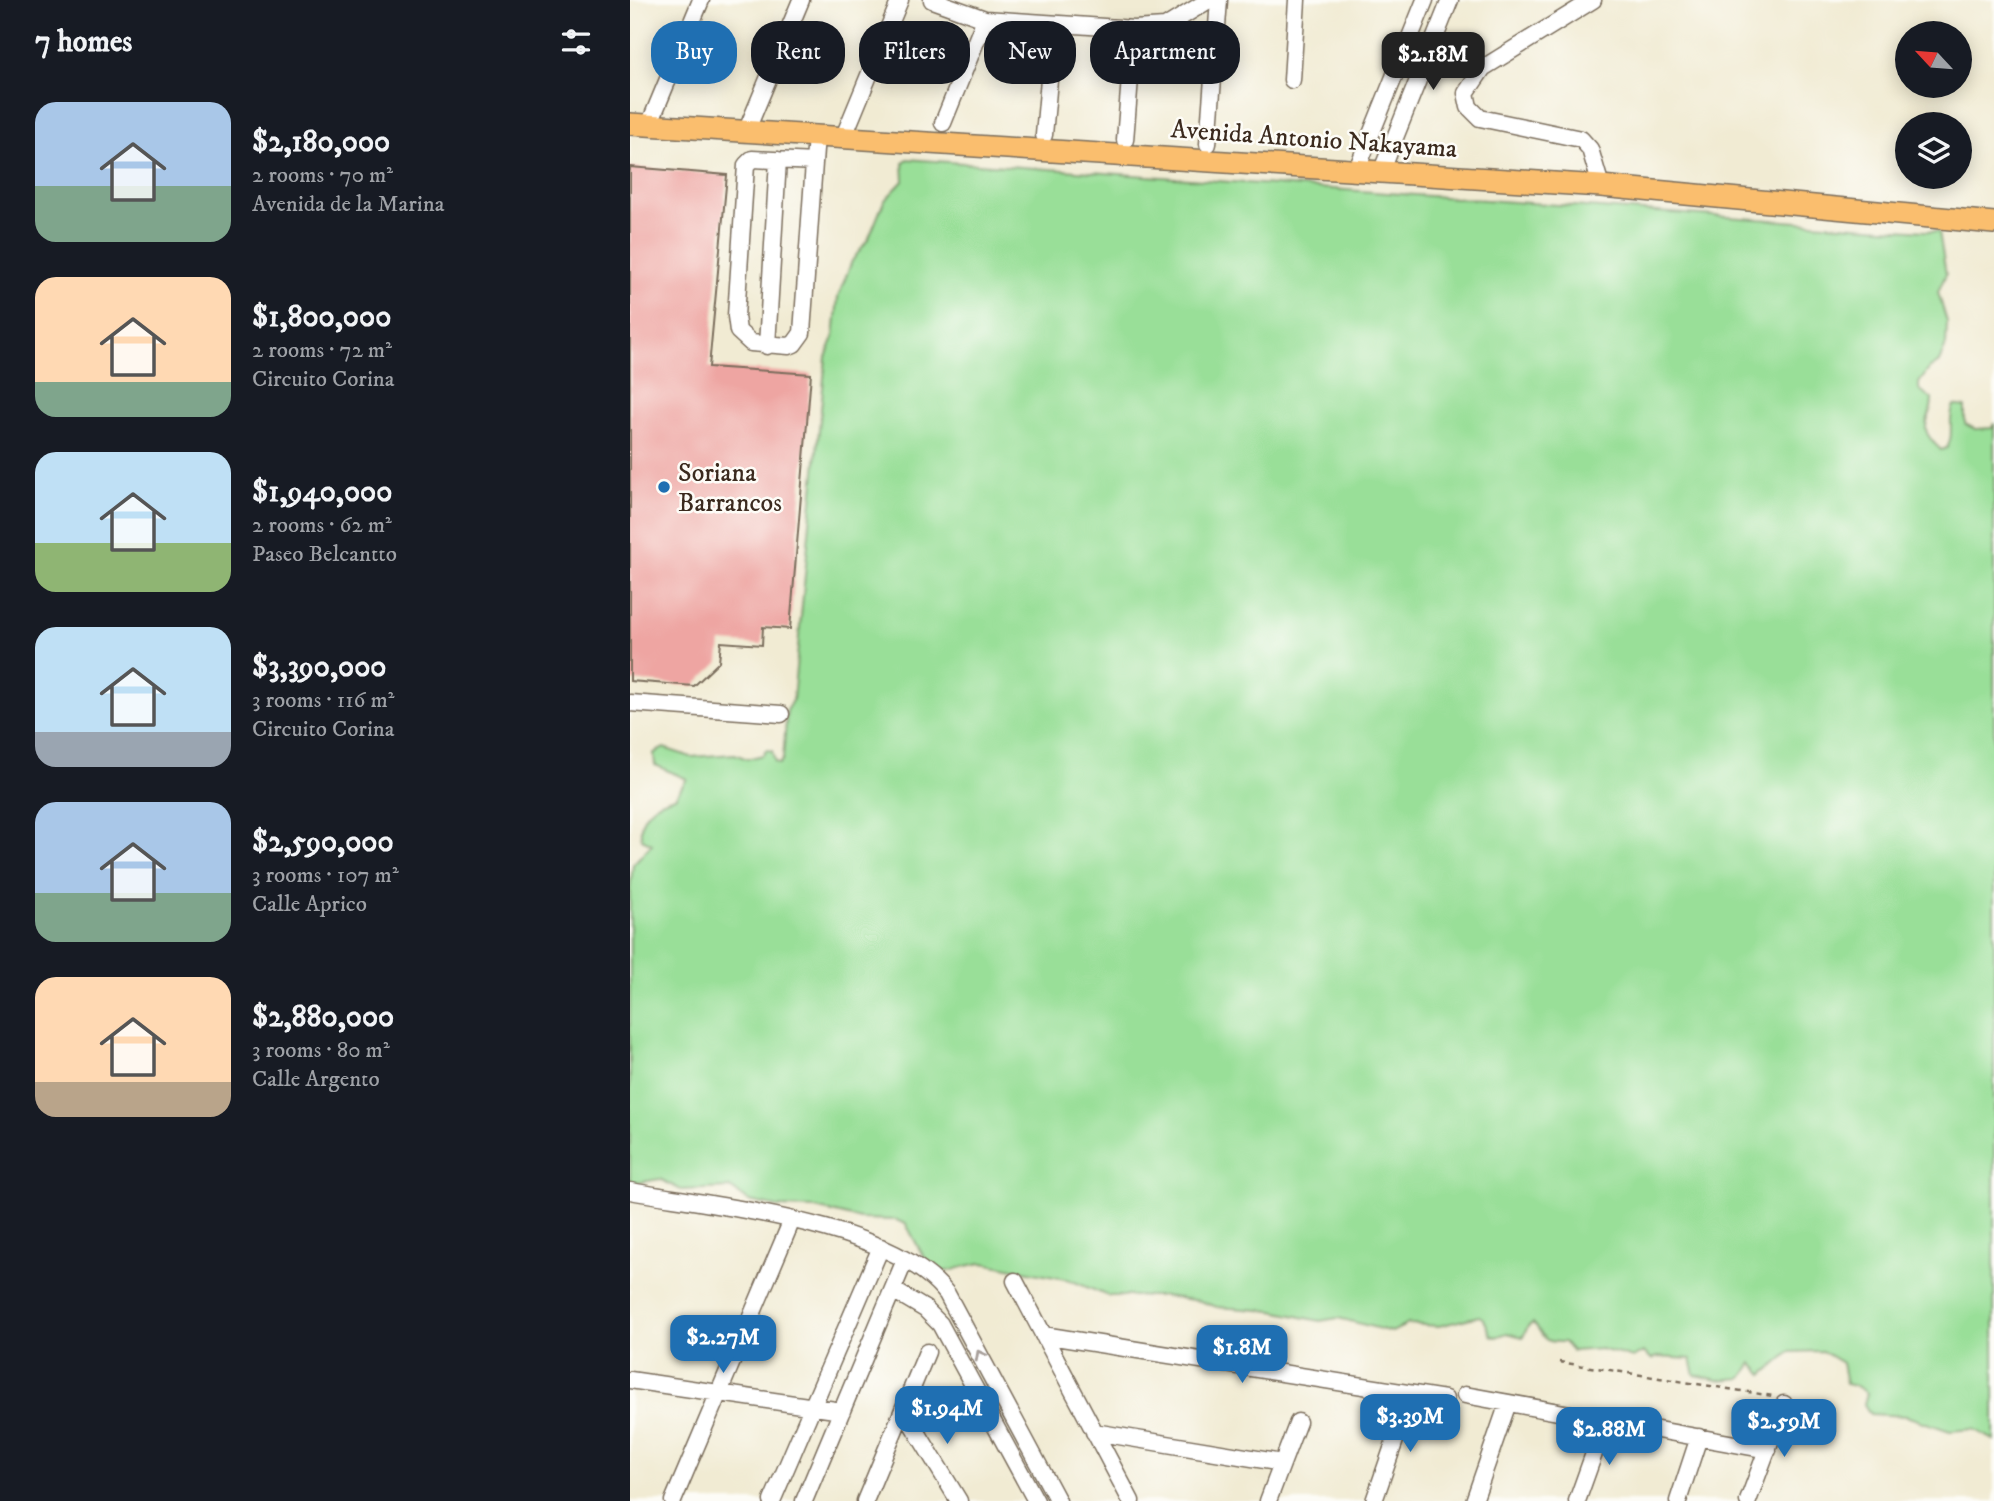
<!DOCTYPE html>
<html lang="en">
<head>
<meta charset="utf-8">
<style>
	:root { --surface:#171b24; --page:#20242c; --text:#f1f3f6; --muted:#9ea1a6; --accent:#1f6fb2 }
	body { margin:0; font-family:"IM FELL DW Pica",serif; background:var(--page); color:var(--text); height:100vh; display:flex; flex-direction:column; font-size:26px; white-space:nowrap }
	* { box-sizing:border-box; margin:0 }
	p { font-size:23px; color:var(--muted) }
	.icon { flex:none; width:38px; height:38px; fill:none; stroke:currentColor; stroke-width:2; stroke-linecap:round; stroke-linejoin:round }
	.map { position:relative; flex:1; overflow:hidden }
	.sheet { display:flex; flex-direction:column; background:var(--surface); width:630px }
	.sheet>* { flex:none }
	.guide { position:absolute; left:21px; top:21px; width:665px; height:63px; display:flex; gap:14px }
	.needle { width:46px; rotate:296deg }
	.fabs { position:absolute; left:1265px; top:21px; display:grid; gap:14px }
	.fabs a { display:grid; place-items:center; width:77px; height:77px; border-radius:50%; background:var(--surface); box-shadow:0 4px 18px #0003; font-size:35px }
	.price { position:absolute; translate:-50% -60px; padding:0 16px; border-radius:14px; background:var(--accent); color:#fff; font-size:23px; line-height:46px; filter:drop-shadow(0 2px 4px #0008) }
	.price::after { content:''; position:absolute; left:50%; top:42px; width:21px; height:16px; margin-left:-10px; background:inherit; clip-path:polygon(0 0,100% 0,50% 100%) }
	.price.on { background:#222; color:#fff }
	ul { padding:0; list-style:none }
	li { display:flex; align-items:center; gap:21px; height:175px; padding:0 35px }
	li span { display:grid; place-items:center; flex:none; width:196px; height:140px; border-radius:21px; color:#555 }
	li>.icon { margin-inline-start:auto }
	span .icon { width:84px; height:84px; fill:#fffc; stroke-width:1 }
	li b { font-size:30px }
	h2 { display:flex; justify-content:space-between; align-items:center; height:84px; padding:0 35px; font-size:30px }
	.chip { padding:0 24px; border-radius:28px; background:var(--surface); box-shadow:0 4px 18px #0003; font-size:24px; line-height:63px }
	.chip.on { background:var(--accent); color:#fff }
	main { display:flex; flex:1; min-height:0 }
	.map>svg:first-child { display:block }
	.green { fill:#99df98; stroke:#6a845b; stroke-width:2 }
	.building { fill:#eea5a2 }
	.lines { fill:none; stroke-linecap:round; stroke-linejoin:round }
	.minor-casing { stroke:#7b6e5d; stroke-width:19 }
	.major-casing { stroke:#7b6e5d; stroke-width:24 }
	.path { stroke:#7b6e5d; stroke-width:2.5; stroke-dasharray:5 5; stroke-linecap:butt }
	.minor { stroke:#fff; stroke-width:16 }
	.major { stroke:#fabe6e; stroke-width:21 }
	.oneway { stroke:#a79f9a }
	.poi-dot { fill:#1f6fb2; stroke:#fdfcf7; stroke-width:2.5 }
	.labels { text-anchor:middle; stroke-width:5; stroke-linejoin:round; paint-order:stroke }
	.street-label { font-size:26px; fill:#3b2a1e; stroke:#fdfcf7 }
	.poi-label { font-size:26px; fill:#3b2a1e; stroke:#fdfcf7; text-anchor:start }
</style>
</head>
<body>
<main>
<section class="sheet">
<h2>7 homes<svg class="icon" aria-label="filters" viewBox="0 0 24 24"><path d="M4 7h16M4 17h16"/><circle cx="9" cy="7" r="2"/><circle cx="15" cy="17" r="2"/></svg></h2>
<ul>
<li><span style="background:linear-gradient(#a9c7e8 60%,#7fa58c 0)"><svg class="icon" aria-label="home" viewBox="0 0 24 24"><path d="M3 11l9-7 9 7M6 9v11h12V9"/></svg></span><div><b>$2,180,000</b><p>2 rooms · 70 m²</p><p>Avenida de la Marina</p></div></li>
<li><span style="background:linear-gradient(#ffd9b3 75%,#7fa58c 0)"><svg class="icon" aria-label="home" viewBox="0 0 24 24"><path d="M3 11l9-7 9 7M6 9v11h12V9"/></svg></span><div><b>$1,800,000</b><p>2 rooms · 72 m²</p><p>Circuito Corina</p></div></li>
<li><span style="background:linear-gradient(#bfe0f5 65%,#8fb573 0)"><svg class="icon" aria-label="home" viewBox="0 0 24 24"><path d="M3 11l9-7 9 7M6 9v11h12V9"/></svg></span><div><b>$1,940,000</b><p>2 rooms · 62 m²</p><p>Paseo Belcantto</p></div></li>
<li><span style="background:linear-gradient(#bfe0f5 75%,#9aa5b1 0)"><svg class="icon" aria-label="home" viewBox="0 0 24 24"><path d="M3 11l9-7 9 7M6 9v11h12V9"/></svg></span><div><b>$3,390,000</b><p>3 rooms · 116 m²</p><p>Circuito Corina</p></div></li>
<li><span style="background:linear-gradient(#a9c7e8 65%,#7fa58c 0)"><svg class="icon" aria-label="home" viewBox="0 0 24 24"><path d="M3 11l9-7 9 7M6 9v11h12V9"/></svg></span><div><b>$2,590,000</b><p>3 rooms · 107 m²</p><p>Calle Aprico</p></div></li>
<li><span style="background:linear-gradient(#ffd9b3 75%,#b9a48a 0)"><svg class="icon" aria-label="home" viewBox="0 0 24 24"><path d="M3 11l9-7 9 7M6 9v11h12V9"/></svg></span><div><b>$2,880,000</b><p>3 rooms · 80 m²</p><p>Calle Argento</p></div></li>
</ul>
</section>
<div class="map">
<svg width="1364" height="1501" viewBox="0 0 1364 1501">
	<rect width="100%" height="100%" fill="#fdfcf7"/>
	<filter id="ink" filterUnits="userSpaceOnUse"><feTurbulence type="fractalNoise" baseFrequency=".0143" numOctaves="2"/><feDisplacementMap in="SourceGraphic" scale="14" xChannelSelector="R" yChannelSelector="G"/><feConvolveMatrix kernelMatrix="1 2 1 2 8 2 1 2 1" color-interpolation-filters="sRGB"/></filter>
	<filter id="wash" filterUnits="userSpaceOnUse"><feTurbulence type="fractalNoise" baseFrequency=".00686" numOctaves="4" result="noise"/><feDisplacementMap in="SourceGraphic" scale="28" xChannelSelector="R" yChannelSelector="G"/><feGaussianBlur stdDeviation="1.57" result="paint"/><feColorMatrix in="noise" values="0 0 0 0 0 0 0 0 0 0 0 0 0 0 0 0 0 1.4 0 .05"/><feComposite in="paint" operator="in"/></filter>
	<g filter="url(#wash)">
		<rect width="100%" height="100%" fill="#f1ebd3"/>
		<path class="green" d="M277,159l1032,73 7,42 -8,18 9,30 -1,23 -7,17 -10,7 -10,14v6l13,10c0,25 -19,25 9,51l6,-2c8,-14 0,-28 7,-43l11,2v17l10,5 17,-1 2,-5v1017l-21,-11 -23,2 -44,-15 -36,-2 -6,-10 3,-11 -9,-6 -12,-3 -4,-21 -20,-12 -32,1 -27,23 -11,-12 -10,15 -24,2 -23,-5 -4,-16 -34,-2 -5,2 -9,-7 -10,6 -32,-9 -29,2 -8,-9c-27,1 -18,-8 -31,-19l-5,3 -5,11 -16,-4 -11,4 -5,-2 -7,-16 -5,-3 -40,10 -31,-2 -16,8 -54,-14 -18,3 -47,-10 -56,-4 -17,-6 -36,-5h-56l-38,-16 -87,-17c-17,1 -31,10 -47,9l-8,-7 -22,-41 -10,-4 -36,-1 -45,-11 -37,-1 -29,-6 -19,-13 -49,2 -21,-11 -30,5v-293l3,-27 19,-20 -10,-5c-6,-23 12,-37 33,-42l12,-18 -32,-14 -1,-12 10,-5 27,9 44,-3 12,5 16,-4 3,-5 6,1 3,11 4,2 4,-5 4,-50 6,-10 33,-342 8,-20 4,-40 14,-36 17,-23 15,-37 20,-21 -1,-17z"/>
		<g id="blocks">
			<path class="building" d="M0,167l97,8 -18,192 102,7 -21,255 -27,-2 -1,18 -41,-3 -2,20 -25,24 -64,-5z"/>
		</g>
	</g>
	<g filter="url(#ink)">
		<use href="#blocks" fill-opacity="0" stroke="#7b6e5d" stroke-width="2"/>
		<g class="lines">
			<defs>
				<path id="minor" d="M302,0l53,19 149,10 31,-2 44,-27
					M963,0l-110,68 -17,25 3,14 11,11 101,21 9,10 11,37
					M662,80l5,-80
					M313,123l42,-104
					M19,125l52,-125
					M116,132l55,-132
					M414,135l10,-111
					M214,136l56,-136
					M495,140l9,-111
					M578,144l11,-144
					M184,162l-62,-3 -6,6 -10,151 2,15 13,12 38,3 5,-2 8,-11 14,-198
					M727,169l68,-169
					M752,170l68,-170
					M137,346l11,-186
					M0,703l151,11
					M0,1191c85,15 263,32 317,103l111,207
					M385,1281l116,220
					M263,1290l32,19 15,15 96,177
					M413,1335l402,64
					M0,1380l212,31
					M835,1395l303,55
					M273,1409l56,92
					M464,1432l188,31
					M43,1501l119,-281
					M142,1501l109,-254
					M174,1501l101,-241
					M235,1501l62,-149
					M638,1501l30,-79
					M744,1501l37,-107
					M844,1501l34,-98
					M947,1501l29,-81
					M1048,1501l21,-64
					M1118,1501l36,-97"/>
				<path id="major" d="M0,124l971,62 393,37"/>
			</defs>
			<use href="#minor" class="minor-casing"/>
			<use href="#major" class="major-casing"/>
			<path class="path" d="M929,1362l214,34"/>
			<use href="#minor" class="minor"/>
			<use href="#major" class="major"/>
		</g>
		<defs><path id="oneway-chevron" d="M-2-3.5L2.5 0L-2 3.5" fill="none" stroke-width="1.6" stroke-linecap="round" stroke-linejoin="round" transform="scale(1.75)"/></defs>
		<use class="oneway" href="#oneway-chevron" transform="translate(350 1355) rotate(-118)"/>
	</g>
	<circle class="poi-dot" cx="34" cy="487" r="7"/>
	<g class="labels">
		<g class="street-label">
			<text transform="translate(684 138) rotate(4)" y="9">Avenida Antonio Nakayama</text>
		</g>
		<g class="poi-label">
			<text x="48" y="481">Soriana<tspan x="48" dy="30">Barrancos</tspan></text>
		</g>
	</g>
</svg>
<div class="fabs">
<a><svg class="needle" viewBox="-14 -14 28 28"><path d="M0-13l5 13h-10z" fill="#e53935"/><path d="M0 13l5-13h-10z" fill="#9ea1a6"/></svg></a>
<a><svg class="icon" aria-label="layers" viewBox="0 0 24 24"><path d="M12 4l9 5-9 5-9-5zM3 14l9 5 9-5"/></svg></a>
</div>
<b class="price on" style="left:803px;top:92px">$2.18M</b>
<b class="price" style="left:93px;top:1375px">$2.27M</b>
<b class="price" style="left:612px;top:1385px">$1.8M</b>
<b class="price" style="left:317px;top:1446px">$1.94M</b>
<b class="price" style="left:780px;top:1454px">$3.39M</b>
<b class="price" style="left:1154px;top:1459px">$2.59M</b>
<b class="price" style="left:979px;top:1467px">$2.88M</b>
<div class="guide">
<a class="chip on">Buy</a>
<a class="chip">Rent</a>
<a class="chip">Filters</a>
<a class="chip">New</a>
<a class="chip">Apartment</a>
</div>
</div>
</main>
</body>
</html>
